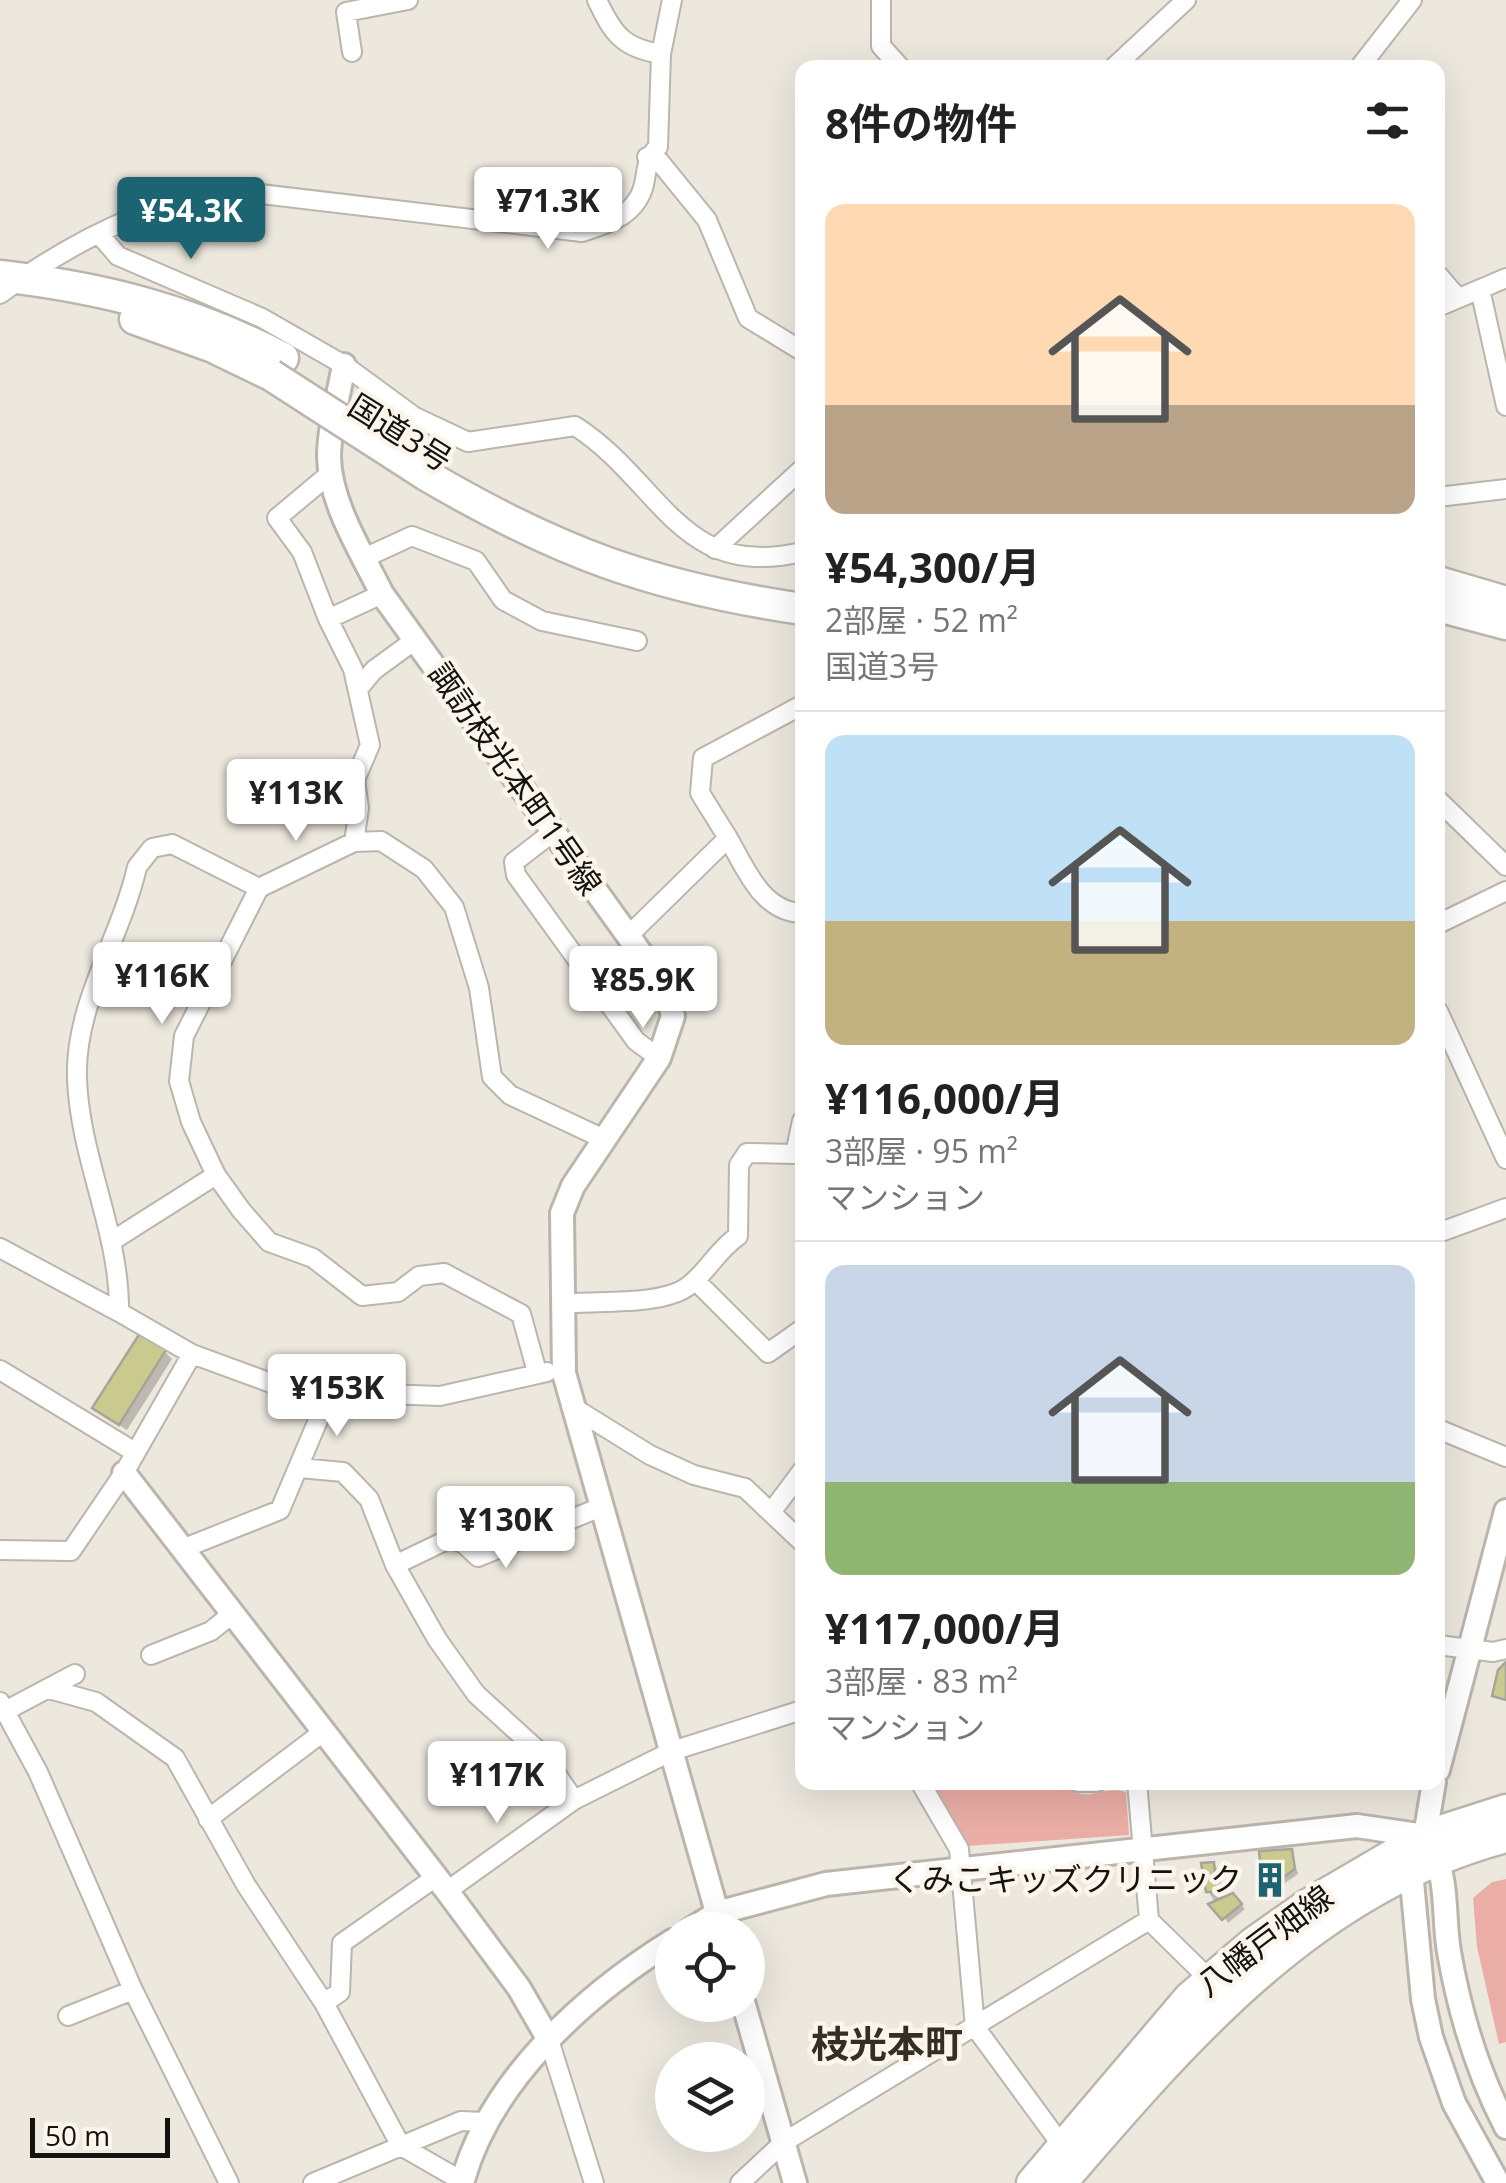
<!DOCTYPE html>
<html lang="ja">
<head>
<meta charset="utf-8">
<style>
	:root { --surface:#fff; --page:#f6f6f6; --text:#222; --muted:#767676; --line:#e0e0e0; --accent:#1c6472 }
	body { margin:0; font-family:"Open Sans","Noto Sans JP",sans-serif; background:var(--page); color:var(--text); height:100vh; display:flex; flex-direction:column; font-size:38px; white-space:nowrap }
	* { box-sizing:border-box; margin:0 }
	p { font-size:32px; color:var(--muted) }
	.icon { flex:none; width:55px; height:55px; fill:none; stroke:currentColor; stroke-width:2; stroke-linecap:round; stroke-linejoin:round }
	.map { position:relative; flex:1; overflow:hidden }
	.panel { position:absolute; left:795px; top:60px; width:650px; height:1730px; display:flex; flex-direction:column; background:var(--surface); border-radius:20px; box-shadow:0 10px 40px #0002 }
	.panel>* { flex:none }
	.tools { position:absolute; left:655px; top:1912px; display:grid; gap:20px }
	.tools a { display:grid; place-items:center; width:110px; height:110px; border-radius:50%; background:var(--surface); box-shadow:0 10px 40px #0002; font-size:50px }
	.scale { position:absolute; left:30px; bottom:25px; width:140px; box-sizing:border-box; padding-left:10px; border:5px solid #151310; border-top:0; font-size:28px; line-height:35px; white-space:nowrap; color:#151310; -webkit-text-stroke:8px #fbf5eb; paint-order:stroke }
	.price { position:absolute; translate:-50% -85px; padding:0 22px; border-radius:10px; background:#fff; color:#222; font-size:32px; line-height:65px; filter:drop-shadow(0 2px 5px #0008) }
	.price::after { content:''; position:absolute; left:50%; top:60px; width:30px; height:22px; margin-left:-15px; background:inherit; clip-path:polygon(0 0,100% 0,50% 100%) }
	.price.current { background:var(--accent); color:#fff }
	ul { padding:0; list-style:none }
	li { display:grid; align-content:center; gap:20px; height:530px; padding:0 30px }
	li+li { border-top:2px solid var(--line) }
	li span { display:grid; place-items:center; height:310px; border-radius:20px; color:#555 }
	li>.icon { margin-inline-start:auto }
	span .icon { width:180px; height:180px; fill:#fffc; stroke-width:1 }
	li b { font-size:42px }
	h2 { display:flex; justify-content:space-between; align-items:center; height:120px; padding:0 30px; font-size:42px }
	.map>svg:first-child { display:block }
	.green { fill:#eaaea6 }
	.shadow { fill:#0003 }
	.building { fill:#caca8f; stroke:#a5a59b; stroke-width:2.5 }
	.lines { fill:none; stroke-linecap:round; stroke-linejoin:round }
	.minor-casing { stroke:#bbb5ac; stroke-width:22 }
	.tertiary-casing { stroke:#bbb5ac; stroke-width:28 }
	.primary-casing { stroke:#bbb5ac; stroke-width:35 }
	.trunk-casing { stroke:#bbb5ac; stroke-width:35 }
	.minor { stroke:#fff; stroke-width:18 }
	.tertiary { stroke:#fff; stroke-width:22 }
	.primary { stroke:#fff; stroke-width:30 }
	.trunk { stroke:#fff; stroke-width:30 }
	.trunk-bridge-casing { stroke:#bbb5ac; stroke-width:35; stroke-linecap:butt }
	.trunk-bridge { stroke:#fff; stroke-width:30 }
	.labels { text-anchor:middle; stroke-width:9; stroke-linejoin:round; paint-order:stroke }
	.street-label { font-size:32px; fill:#151310; stroke:#fbf5eb }
	.poi-label { font-size:32px; fill:#151310; stroke:#fbf5eb; text-anchor:end }
	.quarter-label { font-size:38px; font-weight:bold; fill:#332f27; stroke:#fbf5eb }
</style>
</head>
<body>
<div class="map">
<svg width="1506" height="2183" viewBox="0 0 1506 2183">
	<rect width="100%" height="100%" fill="#ede8de"/>
	<path class="green" d="M929,1783h136c18,24 37,1 61,9l3,43 -162,11z
		M1506,1879v163l-7,2 -22,-97 -4,-49 19,-16z"/>
	<path class="shadow" d="M165,1352l7,7 -45,71 -24,-15z
		M1291,1852l7,22 -29,20 -7,-41z
		M1213,1864l7,8 4,28 9,-4 12,13 -17,14 -20,-32z"/>
	<path class="building" d="M140,1333l26,17 -47,75 -27,-17z
		M1506,1662v38l-14,-4 6,-26z
		M1292,1849l3,20 -32,22 -4,-40z
		M1214,1862l3,30h-11l-5,-29z
		M1233,1893l9,11 -20,16 -14,-16z"/>
	<g class="lines">
		<defs>
			<path id="minor" d="M597,0c16,34 26,48 64,54
				M881,0v46l20,22
				M352,52l-6,-40 62,-12
				M1113,68l73,-68
				M1359,68l53,-68
				M647,157l12,4 48,59 41,98 54,33
				M99,234l19,22 144,62 82,47 71,52 53,25 107,-16c86,55 105,155 227,126
				M1438,275l20,23
				M1480,289l26,117
				M0,294c68,-50 144,-89 227,-104l355,42c21,-7 44,-13 56,-33 12,-18 3,-36 20,-52l3,-93 11,-54
				M1438,307l68,-29
				M1438,497l68,-8
				M715,549l87,-80
				M364,558l48,-22 64,25 27,39 39,21 95,20
				M328,619l-26,-67 -25,-34 55,-46
				M358,689l16,-19 41,-30
				M1438,800l68,66
				M553,832l-39,30 2,13 120,166 23,17
				M728,838l-28,-45 3,-35 99,-53
				M354,842l5,-34 -4,-28 15,-35 -17,-76 -25,-50 54,-25
				M259,888l-87,-44 -20,4 -15,19c-16,71 -63,138 -60,212 3,80 43,153 42,233l73,42 79,29 59,9 110,4 107,-24
				M1438,924l68,-33
				M627,937l101,-99c18,31 34,74 74,75
				M1438,1011l68,148
				M1438,1233l68,-25
				M112,1241l104,-66
				M0,1248l119,64
				M695,1280l73,73 34,-24
				M562,1304c34,-4 98,2 125,-17 20,-14 30,-37 51,-51l1,-71 8,-12 48,1 7,-33
				M0,1370l133,81
				M537,1372l-16,-58 -77,-41 -25,3 -21,16 -36,4 -49,-38 -44,-16 -28,-32 -25,-35 -25,-53 -12,-41 5,-45 75,-148 95,-46 27,-1 43,28 30,38 25,81 13,89 18,18 96,45
				M571,1406l79,49 44,20 51,13 57,54
				M1438,1429l68,28
				M300,1468l43,4 26,27 26,66 42,74 39,55 68,62 30,44
				M772,1511l30,-40
				M182,1549l98,-39 50,-118
				M0,1550l71,1 53,-78 68,-119
				M395,1565l54,-26 14,4 15,14 123,-50
				M1438,1645l55,7 13,-3
				M151,1655l60,-24 21,-17
				M49,1689l47,13 79,56 71,127 78,118 77,143 61,35
				M0,1702l38,70 95,218 96,193
				M7,1710l68,-36
				M920,1782l39,67 16,178 88,120
				M1078,1782h19
				M208,1819l115,-87
				M447,1891l127,-91 98,-49 130,-41
				M1149,1920l60,59
				M324,2003l16,-11 2,-49 94,-66
				M68,2016l65,-26
				M549,2040l45,143
				M313,2183l148,-62 24,1
				M740,2183l44,-41 365,-222 -12,-138"/>
			<path id="tertiary" d="M344,365c-5,29 -15,63 -15,92 1,47 33,96 53,137l283,393 8,29 -14,42 -86,128 -11,27 2,160 158,557
				M124,1473l323,418 72,97 30,52
				M1438,1770l68,-259
				M1434,1782l-9,54 -14,35 12,128 8,38 23,66 44,80
				M1431,1847c18,32 12,71 18,105 11,63 28,119 57,175
				M690,1930l27,-17 109,-29 531,-58 68,10
				M744,2005l51,178
				M462,2183c28,-103 122,-187 210,-242"/>
			<path id="primary" d="M1032,2183l157,-185 64,-55 54,-38 118,-69 81,-26
				M1061,2183c125,-145 252,-295 445,-346"/>
			<path id="trunk" d="M0,276c104,12 190,34 283,82
				M135,319l78,28 58,28
				M426,475c131,77 226,112 376,134
				M1438,582l68,20
				M1438,606l68,18"/>
		</defs>
		<use href="#minor" class="minor-casing"/>
		<use href="#tertiary" class="tertiary-casing"/>
		<use href="#primary" class="primary-casing"/>
		<use href="#trunk" class="trunk-casing"/>
		<use href="#minor" class="minor"/>
		<use href="#tertiary" class="tertiary"/>
		<use href="#primary" class="primary"/>
		<use href="#trunk" class="trunk"/>
		<defs>
			<path id="trunk-bridge" d="M271,375l155,100"/>
		</defs>
		<use href="#trunk-bridge" class="trunk-bridge-casing"/>
		<use href="#trunk-bridge" class="trunk-bridge"/>
	</g>
	<defs>
		<symbol id="building-bare" viewBox="-9 -9 18 18"><path d="M-4-6H4V6H1V3H-1V6H-4ZM-2.5-4.3h1.7v1.8h-1.7ZM.8-4.3h1.7v1.8H.8ZM-2.5-1h1.7V.8h-1.7ZM.8-1h1.7V.8H.8Z" fill="#1c6472" stroke="#fbf5eb" stroke-width="2.5" paint-order="stroke"/></symbol>
	</defs>
	<g fill-rule="evenodd">
		<use href="#building-bare" x="1245" y="1855" width="50" height="50"/>
	</g>
	<g class="labels">
		<g class="street-label">
			<text transform="translate(400 433) rotate(32)" y="11">国道3号</text>
			<text transform="translate(515 779) rotate(55)" y="11">諏訪枝光本町1号線</text>
			<text transform="translate(1265 1941) rotate(-37)" y="11">八幡戸畑線</text>
		</g>
		<g class="poi-label">
			<text x="1242" y="1891">くみこキッズクリニック</text>
		</g>
		<g class="quarter-label">
			<text x="887" y="2058">枝光本町</text>
		</g>
	</g>
</svg>
<div class="tools">
<a><svg class="icon" aria-label="locate" viewBox="0 0 24 24"><circle cx="12" cy="12" r="6"/><path d="M12 2v4M12 18v4M2 12h4M18 12h4"/></svg></a>
<a><svg class="icon" aria-label="layers" viewBox="0 0 24 24"><path d="M12 4l9 5-9 5-9-5zM3 14l9 5 9-5"/></svg></a>
</div>
<div class="scale">50 m</div>
<b class="price" style="left:548px;top:252px">¥71.3K</b>
<b class="price current" style="left:191px;top:262px">¥54.3K</b>
<b class="price" style="left:296px;top:844px">¥113K</b>
<b class="price" style="left:162px;top:1027px">¥116K</b>
<b class="price" style="left:643px;top:1031px">¥85.9K</b>
<b class="price" style="left:337px;top:1439px">¥153K</b>
<b class="price" style="left:506px;top:1571px">¥130K</b>
<b class="price" style="left:497px;top:1826px">¥117K</b>
<section class="panel">
<h2>8件の物件<svg class="icon" aria-label="filters" viewBox="0 0 24 24"><path d="M4 7h16M4 17h16"/><circle cx="9" cy="7" r="2"/><circle cx="15" cy="17" r="2"/></svg></h2>
<ul>
<li><span style="background:linear-gradient(#ffd9b3 65%,#b9a48a 0)"><svg class="icon" aria-label="home" viewBox="0 0 24 24"><path d="M3 11l9-7 9 7M6 9v11h12V9"/></svg></span><div><b>¥54,300/月</b><p>2部屋 · 52 m²</p><p>国道3号</p></div></li>
<li><span style="background:linear-gradient(#bfe0f5 60%,#c2b280 0)"><svg class="icon" aria-label="home" viewBox="0 0 24 24"><path d="M3 11l9-7 9 7M6 9v11h12V9"/></svg></span><div><b>¥116,000/月</b><p>3部屋 · 95 m²</p><p>マンション</p></div></li>
<li><span style="background:linear-gradient(#c9d6e8 70%,#8fb573 0)"><svg class="icon" aria-label="home" viewBox="0 0 24 24"><path d="M3 11l9-7 9 7M6 9v11h12V9"/></svg></span><div><b>¥117,000/月</b><p>3部屋 · 83 m²</p><p>マンション</p></div></li>
</ul>
</section>
</div>
</body>
</html>
